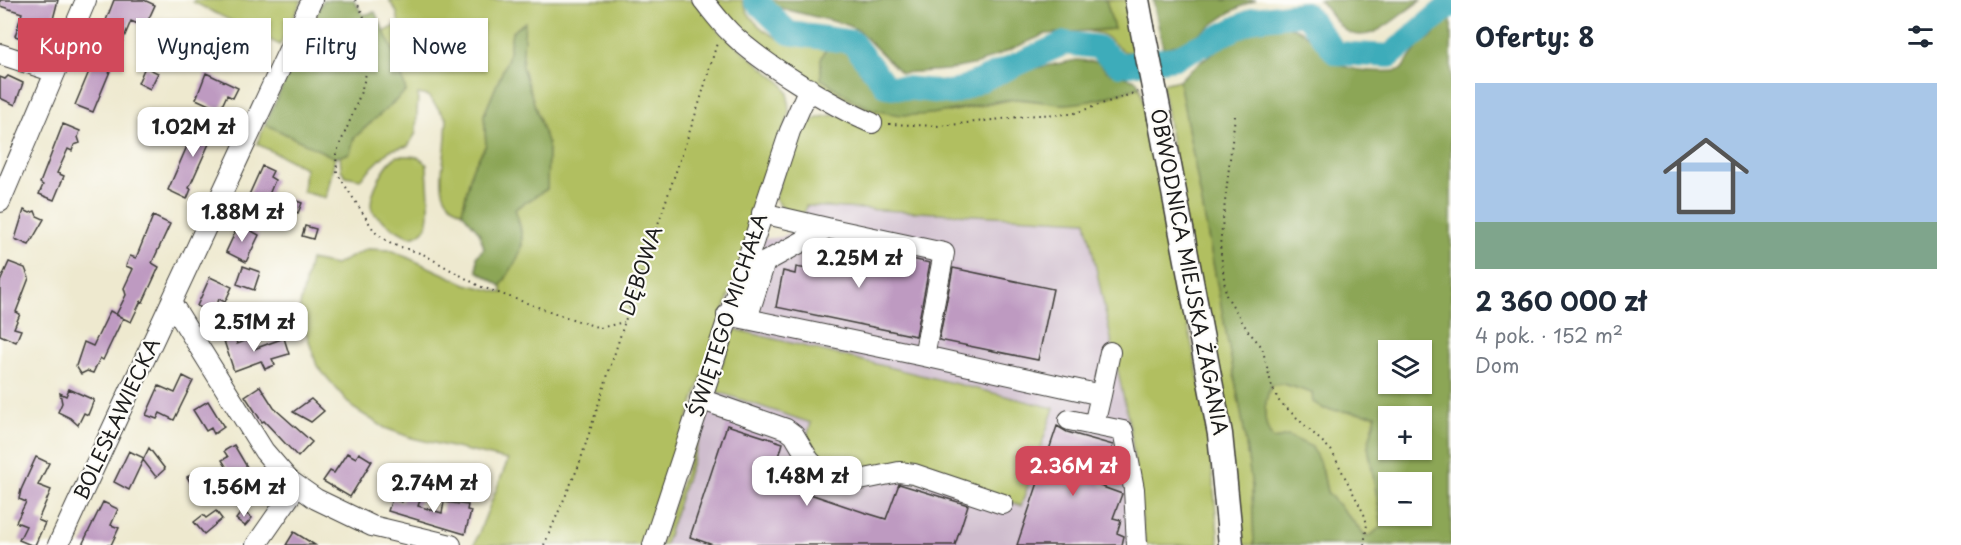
<!DOCTYPE html>
<html lang="pl">
<head>
<meta charset="utf-8">
<style>
	:root { --surface:#fff; --page:#f2f2f3; --text:#1f2937; --muted:#747a83; --accent:#d1495b }
	body { margin:0; font-family:"Playpen Sans",sans-serif; background:var(--page); color:var(--text); height:100vh; display:flex; flex-direction:column; font-size:22px; white-space:nowrap }
	* { box-sizing:border-box; margin:0 }
	p { font-size:20px; color:var(--muted) }
	.icon { flex:none; width:33px; height:33px; fill:none; stroke:currentColor; stroke-width:2; stroke-linecap:round; stroke-linejoin:round }
	.map { position:relative; flex:1; overflow:hidden }
	.side { display:flex; flex-direction:column; background:var(--surface); width:510px }
	.side>* { flex:none }
	.guide { position:absolute; left:18px; top:18px; width:570px; height:54px; display:flex; gap:12px }
	.controls { position:absolute; left:1378px; top:340px; display:grid; gap:12px }
	.controls a { display:grid; place-items:center; width:54px; height:54px; border-radius:0px; background:var(--surface); box-shadow:0 2px 4px #0004; font-size:30px }
	.price { position:absolute; translate:-50% -51px; padding:0 14px; border-radius:12px; background:#fff; color:#222; font-size:20px; line-height:39px; filter:drop-shadow(0 2px 3px #0008) }
	.price::after { content:''; position:absolute; left:50%; top:36px; width:18px; height:14px; margin-left:-9px; background:inherit; clip-path:polygon(0 0,100% 0,50% 100%) }
	.price.on { background:var(--accent); color:#fff }
	ul { padding:0; list-style:none }
	li { display:grid; align-content:center; gap:12px; height:318px; padding:0 24px }
	li span { display:grid; place-items:center; height:186px; border-radius:0px; color:#555 }
	li>.icon { margin-inline-start:auto }
	span .icon { width:108px; height:108px; fill:#fffc; stroke-width:1 }
	li b { font-size:26px }
	h2 { display:flex; justify-content:space-between; align-items:center; height:72px; padding:0 24px; font-size:26px }
	.tag { padding:0 21px; border-radius:0px; background:var(--surface); box-shadow:0 2px 4px #0004; font-size:21px; line-height:54px }
	.tag.on { background:var(--accent); color:#fff }
	main { display:flex; flex:1; min-height:0 }
	.map>svg:first-child { display:block }
	.industrial { fill:#cfbdce }
	.green { fill:#b1bf61; stroke:#666e3e; stroke-width:1.5 }
	.forest { fill:#8ca657; stroke:#54613a; stroke-width:1.5; fill-rule:evenodd }
	.lines { fill:none; stroke-linecap:round; stroke-linejoin:round }
	.river { stroke:#3dacba; stroke-width:24 }
	.building { fill:#be9ac1 }
	.minor-casing { stroke:#3c3b37; stroke-width:22 }
	.major-casing { stroke:#3c3b37; stroke-width:27 }
	.path { stroke:#3c3b37; stroke-width:2; stroke-dasharray:1.5 4.5; stroke-linecap:butt }
	.minor { stroke:#fff; stroke-width:20 }
	.major { stroke:#fff; stroke-width:24 }
	.major-bridge-casing { stroke:#3c3b37; stroke-width:27; stroke-linecap:butt }
	.major-bridge { stroke:#fff; stroke-width:24 }
	.labels { text-anchor:middle; stroke-width:4.5; stroke-linejoin:round; paint-order:stroke }
	.street-label { font-size:20px; fill:#1c1c1c; stroke:#fdfcf7 }
</style>
</head>
<body>
<main>
<div class="map">
<svg width="1451" height="545" viewBox="0 0 1451 545">
	<rect width="100%" height="100%" fill="#fdfcf7"/>
	<filter id="ink" filterUnits="userSpaceOnUse"><feTurbulence type="fractalNoise" baseFrequency=".0167" numOctaves="2"/><feDisplacementMap in="SourceGraphic" scale="12" xChannelSelector="R" yChannelSelector="G"/><feConvolveMatrix kernelMatrix="1 2 1 2 8 2 1 2 1" color-interpolation-filters="sRGB"/></filter>
	<filter id="wash" filterUnits="userSpaceOnUse"><feTurbulence type="fractalNoise" baseFrequency=".008" numOctaves="4" result="noise"/><feDisplacementMap in="SourceGraphic" scale="24" xChannelSelector="R" yChannelSelector="G"/><feGaussianBlur stdDeviation="1.35" result="paint"/><feColorMatrix in="noise" values="0 0 0 0 0 0 0 0 0 0 0 0 0 0 0 0 0 1.4 0 .05"/><feComposite in="paint" operator="in"/></filter>
	<g filter="url(#wash)">
		<rect width="100%" height="100%" fill="#eee9cf"/>
		<path class="industrial" d="M806,206l281,15 43,207 15,117h-480l98,-306 19,-2 19,-11z"/>
		<path class="green" d="M194,0h108l-22,45 -87,-43z
			M389,0h304l26,31 63,52 6,10 1,22 -143,430h-172l34,-85 -96,-22 -27,-10 -32,-20 -36,-42 -18,-56 11,-50 25,5 32,-16 24,1 75,34 37,9 -2,-7c21,-35 28,-37 14,-77l32,-20 1,-44 -26,-78 2,-44 -12,9 -4,26 -24,57 2,30 -14,24 -10,43c-28,-13 -20,-38 -17,-64 1,-9 1,-19 2,-29l-19,-23 -10,-2 -2,39 -8,13 -18,4 -30,29 -14,-3 -5,-6 -1,-14 10,-3 4,-15 52,-47 -10,-34 -12,-25 15,-8 -2,-11z
			M711,0h31c12,35 51,49 85,47l-6,12v20l128,33 66,-13 49,5 39,-5 37,-13 68,339 11,120h-74l-15,-117 -44,-207 -280,-15 -2,9 -21,-6 -8,-11c9,-25 15,-71 43,-80 17,-6 42,-1 60,-1l-89,-50 -42,-29z
			M1106,0h23l9,51 -13,1 -23,-18 -15,-3 27,-2z
			M1179,80l64,343 9,64 2,58h-15l-77,-461z
			M265,124l70,34 -9,40 -23,-6 2,-24 -48,-24z
			M398,156c12,0 22,-2 29,9 0,14 6,55 -2,64 -3,4 -11,9 -16,7 -7,-1 -35,-20 -37,-26 -5,-13 14,-50 26,-54z
			M734,329l320,79 -33,98 -42,-17 -124,-15 -28,-10 -21,-24 5,-17 -96,-32 -50,154h-5z
			M1284,384l28,9 12,16 52,6 -8,31 14,80 -12,10 -5,-1 -38,-43 -5,-24 -33,-32 -16,3c-12,-16 -9,-36 -2,-54z"/>
		<path class="forest" d="M323,0h31l9,15 12,-3 21,45 10,34 -52,47 -4,15 -15,5 -70,-34z
			M767,0h339l8,29 -68,5 -69,30 -30,6 -46,3 -43,-43 -14,-6 -68,-17z
			M1153,0h103c-35,12 -57,42 -93,48z
			M1319,0h103c-21,11 -52,50 -78,29 -10,-8 -16,-20 -25,-29z
			M1451,8v537h-197l-2,-58 -9,-64 -64,-343c29,-25 84,-74 125,-47 12,8 20,19 30,28 14,11 51,12 67,9l18,-25 14,-9 12,-23zM1389,351h33v33h-33zM1284,384l28,9 1,9 11,7 52,6 -8,31 14,80 -12,10 -5,-1 -38,-43 -5,-24 -10,-21 -23,-11 -16,3c-12,-16 -9,-36 -2,-54zM1389,417h33v33h-33zM1389,483h33v33h-33z
			M525,22l-3,45 26,78 -1,44 -32,20c13,41 7,41 -14,77l-24,-15v-15l7,-8 -5,-16 -17,-20 10,-43 14,-24 -2,-30 24,-57 4,-26z
			M827,47h11l13,9 11,18 22,19 24,6 32,2 31,-7 49,-23 57,-11 21,2 10,10 28,8 4,6c-24,9 -49,17 -75,18 -17,0 -34,-6 -51,-5 -46,4 -94,27 -141,10 -18,-6 -35,-20 -52,-30v-20z"/>
		<g class="lines">
			<path class="river" d="M755,0l34,33 63,9 34,44 66,7 113,-50 32,4 23,18 55,-7 80,-39 50,-6 31,40 54,3 61,-52"/>
		</g>
		<g id="blocks">
			<path class="building" d="M0,0h58l-13,50 -22,-7 1,-4 -9,-3 7,-23 -22,-7z
				M114,0h30l11,5 -10,22 -14,-6 -38,91 -18,-7 18,-43 -3,-1z
				M187,25l11,4 -5,12 -11,-5z
				M234,34l18,8 -9,24 -24,-11 5,-11 5,2z
				M145,67l13,6 -8,16 -12,-6z
				M206,73l32,15 -5,10 -6,-3 -7,15 -24,-11z
				M8,76l15,7 -8,22 -15,-7v-21l5,2z
				M213,111l9,4 -33,73 2,1 -4,10 -19,-9 27,-62 9,4z
				M63,124l17,7 -2,6 2,6 -6,2 -2,6 -4,-2 -11,24 7,3 -10,24 -15,-6 4,-9 -3,-2z
				M262,166l11,5 -3,6 5,3 -7,17 -6,-3 -2,6 -11,-5z
				M291,199l11,4 -4,10 -11,-5z
				M24,210l6,3 5,-2 2,5 7,3 -15,26 -14,-6z
				M153,216l17,8 -18,39 7,4 -16,35 -2,-1 -10,21 -15,-7 10,-20 -2,-7 9,-19 -7,-3 4,-10 6,2z
				M239,224l20,11 -13,27 -20,-10z
				M305,226l11,3 -3,10 -11,-3z
				M828,241l102,22 -14,73 -140,-29 7,-36 12,3 1,-7 23,4 6,-28z
				M9,262l16,6 4,10 -13,34 4,2 -6,14 7,2 -5,12 -16,-7v-53z
				M243,266l17,6 -6,18 -17,-6z
				M953,268l100,21 -15,71 -99,-20z
				M210,277l22,10 -7,15 -6,-3 -3,8 -5,-2 -3,6 -11,-5z
				M110,311l13,7 -20,42 -3,-2 -7,15 -6,-2 -6,3 -5,-8 8,-24 9,4z
				M235,337l2,7 13,-5 4,10 30,-11 5,16 -17,5 3,6 -10,4 -4,-8 -27,10 -10,-30z
				M183,376l10,5 -19,39 -14,-7 -3,6 -11,-4 13,-29 16,7z
				M260,386l14,22 38,34 -14,15 -34,-36 -2,1 -17,-26z
				M69,389l25,11 -6,15 -4,-2 -6,12 -8,-7 -12,-6 4,-9 -2,-10 6,3z
				M311,399l13,12 -13,11 -18,-10z
				M208,401l16,26 -10,7 -3,-6 -5,3 -13,-21z
				M727,425l56,18 -11,38 91,31 23,7 13,-35 69,21 -13,40h-242l-23,-8z
				M1057,426l10,6 46,13 -13,41 22,8 -9,24 8,2 -4,13 7,3 -2,9h-105z
				M234,445l16,27 -10,6 -3,-5 -5,3 -10,-16 6,-3 -4,-6z
				M149,448l16,21 -9,8 -13,-17z
				M129,451l15,7 -15,32 -15,-8z
				M347,453l9,5 3,-5 13,8 -22,36 -27,-16 7,-10 4,2z
				M36,457l13,6 -11,22 13,5 -13,30 7,3 -10,22h-4l-12,-5 7,-14 -10,-4 10,-20 -7,-3 2,-9z
				M197,471l7,11 -10,6 -7,-11z
				M404,495l16,5 -2,6 24,7 2,-11 24,3 -1,5 4,1 -6,23 -77,-23 4,-12 10,3z
				M103,502l15,7 -7,16 8,3 -8,17h-29z
				M216,511l6,8 -18,15 -10,-12 9,-7 3,3z
				M242,511l10,7 -7,8 -9,-7z
				M294,532l21,13h-29z"/>
		</g>
	</g>
	<g filter="url(#ink)">
		<use href="#blocks" fill-opacity="0" stroke="#3c3b37" stroke-width="1.5"/>
		<g class="lines">
			<defs>
				<path id="minor" d="M703,0c9,11 17,22 27,32 28,29 104,75 142,91
					M0,54l55,18
					M0,202l86,-202
					M762,213l65,15
					M171,302l93,149 25,29 27,19 56,27 79,19
					M727,315l20,4 177,37 20,-103 -117,-25 -62,34 -18,57
					M924,356l177,39 -7,30
					M1101,395l9,-43
					M700,399l86,30 8,6 15,25 8,8 38,13 44,-9 15,2 89,30
					M1069,420l54,11 11,58 3,56
					M58,545l254,-545
					M256,545l41,-59
					M653,545l137,-414 19,-43"/>
				<path id="major" d="M1137,0l5,27
					M1160,118l60,316 11,111"/>
			</defs>
			<use href="#minor" class="minor-casing"/>
			<use href="#major" class="major-casing"/>
			<path class="path" d="M355,0c33,49 0,106 -19,154l1,19 38,59 16,12 32,10 56,32 84,30 37,12 24,-6
				M1235,116l-15,129 6,50 22,36 14,16 10,40 7,14 52,49 33,64 3,10 -3,21
				M889,124l52,2 95,-11 36,-1 65,-22
				M544,545l35,-80 47,-147 74,-217 17,-58"/>
			<use href="#minor" class="minor"/>
			<use href="#major" class="major"/>
			<defs>
				<path id="major-bridge" d="M1142,27l18,91"/>
			</defs>
			<use href="#major-bridge" class="major-bridge-casing"/>
			<use href="#major-bridge" class="major-bridge"/>
		</g>
	</g>
	<g class="labels">
		<g class="street-label">
			<text transform="translate(641 271) rotate(-71)" y="7">DĘBOWA</text>
			<text transform="translate(1189 272) rotate(79)" y="7">OBWODNICA MIEJSKA ŻAGANIA</text>
			<text transform="translate(728 315) rotate(-72)" y="7">ŚWIĘTEGO MICHAŁA</text>
			<text transform="translate(117 419) rotate(-65)" y="7">BOLESŁAWIECKA</text>
		</g>
	</g>
</svg>
<div class="controls">
<a><svg class="icon" aria-label="layers" viewBox="0 0 24 24"><path d="M12 4l9 5-9 5-9-5zM3 14l9 5 9-5"/></svg></a>
<a>+</a>
<a>−</a>
</div>
<b class="price" style="left:193px;top:158px">1.02M zł</b>
<b class="price" style="left:242px;top:243px">1.88M zł</b>
<b class="price" style="left:859px;top:289px">2.25M zł</b>
<b class="price" style="left:254px;top:353px">2.51M zł</b>
<b class="price on" style="left:1073px;top:497px">2.36M zł</b>
<b class="price" style="left:807px;top:507px">1.48M zł</b>
<b class="price" style="left:434px;top:514px">2.74M zł</b>
<b class="price" style="left:244px;top:518px">1.56M zł</b>
<div class="guide">
<a class="tag on">Kupno</a>
<a class="tag">Wynajem</a>
<a class="tag">Filtry</a>
<a class="tag">Nowe</a>
</div>
</div>
<section class="side">
<h2>Oferty: 8<svg class="icon" aria-label="filters" viewBox="0 0 24 24"><path d="M4 7h16M4 17h16"/><circle cx="9" cy="7" r="2"/><circle cx="15" cy="17" r="2"/></svg></h2>
<ul>
<li><span style="background:linear-gradient(#a9c7e8 75%,#7fa58c 0)"><svg class="icon" aria-label="home" viewBox="0 0 24 24"><path d="M3 11l9-7 9 7M6 9v11h12V9"/></svg></span><div><b>2 360 000 zł</b><p>4 pok. · 152 m²</p><p>Dom</p></div></li>
</ul>
</section>
</main>
</body>
</html>
